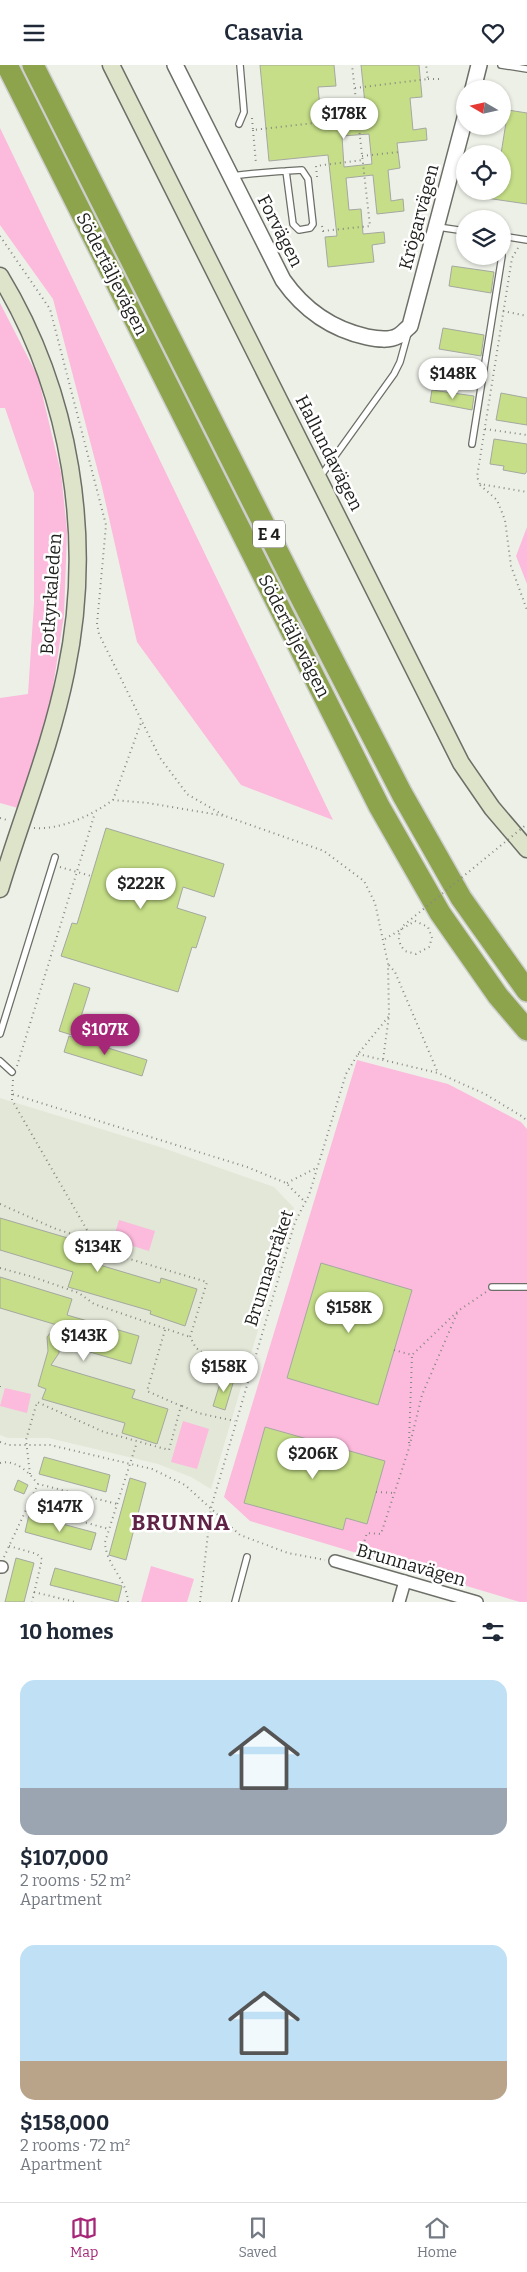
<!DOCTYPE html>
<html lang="en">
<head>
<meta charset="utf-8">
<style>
	:root { --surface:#fff; --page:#f6f6f7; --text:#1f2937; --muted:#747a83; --line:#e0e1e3; --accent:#a62777 }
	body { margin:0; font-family:Bitter,serif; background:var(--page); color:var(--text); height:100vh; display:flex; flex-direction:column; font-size:19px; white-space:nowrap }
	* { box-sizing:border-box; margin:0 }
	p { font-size:16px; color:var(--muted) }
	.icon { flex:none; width:28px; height:28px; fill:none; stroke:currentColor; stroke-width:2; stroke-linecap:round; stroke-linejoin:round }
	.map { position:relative; height:1537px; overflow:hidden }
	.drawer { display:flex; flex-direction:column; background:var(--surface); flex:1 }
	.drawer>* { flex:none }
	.needle { width:32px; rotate:279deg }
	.fabs { position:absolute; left:456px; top:15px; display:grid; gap:10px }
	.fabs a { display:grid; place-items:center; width:55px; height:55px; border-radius:50%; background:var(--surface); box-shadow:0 1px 4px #0004; font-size:25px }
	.price { position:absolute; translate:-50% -42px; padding:0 11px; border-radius:18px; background:#fff; color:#222; font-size:16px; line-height:32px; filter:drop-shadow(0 1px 2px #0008) }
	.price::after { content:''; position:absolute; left:50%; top:30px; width:15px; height:11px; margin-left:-8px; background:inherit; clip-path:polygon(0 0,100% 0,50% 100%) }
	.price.selected { background:var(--accent); color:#fff }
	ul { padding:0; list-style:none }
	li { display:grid; align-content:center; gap:10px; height:265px; padding:0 20px }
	li span { display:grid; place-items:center; height:155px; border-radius:15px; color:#555 }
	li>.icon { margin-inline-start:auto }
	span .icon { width:90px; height:90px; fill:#fffc; stroke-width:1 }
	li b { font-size:21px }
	h2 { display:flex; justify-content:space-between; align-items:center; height:60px; padding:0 20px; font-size:21px }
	header { display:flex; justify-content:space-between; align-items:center; height:65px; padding:0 20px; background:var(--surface); font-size:22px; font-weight:600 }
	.menu { display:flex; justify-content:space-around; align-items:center; height:70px; border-top:1px solid var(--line); background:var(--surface); font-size:14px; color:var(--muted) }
	.menu a { display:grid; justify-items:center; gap:2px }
	.menu .selected { color:var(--accent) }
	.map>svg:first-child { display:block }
	.built { fill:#e2e7d7 }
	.green { fill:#fcbadc }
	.building { fill:#c5de87; stroke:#a5a8a0; fill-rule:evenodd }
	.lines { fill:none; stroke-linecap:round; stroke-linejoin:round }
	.service-casing { stroke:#6c6f67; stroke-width:8 }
	.minor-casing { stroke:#6c6f67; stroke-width:14 }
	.tertiary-casing { stroke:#6c6f67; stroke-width:18 }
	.secondary-casing { stroke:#6c6f67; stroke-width:19 }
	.motorway-casing { stroke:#cdcecd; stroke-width:24 }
	.path { stroke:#868882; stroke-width:2; stroke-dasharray:1 4; stroke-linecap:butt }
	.service { stroke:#fff; stroke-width:5.5 }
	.minor { stroke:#fff; stroke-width:11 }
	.tertiary { stroke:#fff; stroke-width:15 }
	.secondary { stroke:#dde4ca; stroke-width:16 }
	.motorway { stroke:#8da44d; stroke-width:21 }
	.path-bridge { stroke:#868882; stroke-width:2; stroke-dasharray:1 4; stroke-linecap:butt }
	.labels { text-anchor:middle; stroke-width:5; stroke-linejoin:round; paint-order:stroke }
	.shield { fill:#fff; stroke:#61625f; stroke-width:1 }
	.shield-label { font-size:16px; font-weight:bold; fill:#1d1f1b }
	.street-label { font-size:18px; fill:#1d1f1b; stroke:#fff }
	.district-label { font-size:22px; font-weight:bold; letter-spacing:1px; fill:#5f2246; stroke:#fff }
</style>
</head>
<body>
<header><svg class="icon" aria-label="menu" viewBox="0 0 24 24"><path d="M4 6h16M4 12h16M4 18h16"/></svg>Casavia<svg class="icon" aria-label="heart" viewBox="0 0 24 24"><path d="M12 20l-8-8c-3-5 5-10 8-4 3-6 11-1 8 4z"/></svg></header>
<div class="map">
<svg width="527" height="1537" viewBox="0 0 527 1537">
	<rect width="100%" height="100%" fill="#edf0e7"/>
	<path class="built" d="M0,1033l163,50 111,39 20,21 -83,281 -20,-12 -33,-13 -109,-26h-41l-8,-3z"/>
	<path class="green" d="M0,63l333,692 -92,-35 -104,-143 -35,-155 -49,-188 -53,-74z
		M0,238l38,74 23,96 6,58 -3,84 -14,91 -32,102 -18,-5v-105l28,-4 6,-91v-110l-29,-85h-5z
		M527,462v57l-11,-28z
		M357,995l91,24 73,38 6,7v473h-7l-270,-81 -26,-24z
		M119,1155l36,11 -6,20 -36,-11z
		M5,1323l26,6 -4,19 -27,-7z
		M183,1356l26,8 -12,40 -26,-7z
		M151,1501l43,13 -7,23h-46z"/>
	<path class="building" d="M260,0h74l2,21 -18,1 4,40 45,-4 -6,-58h58l3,32 -12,1 3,32 13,-2 1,12 -30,3 3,25 -12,2 3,31 12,-2 1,12 -27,3 -4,-39 -27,3 3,32 12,-1 2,25 21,-2 1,11 -13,2 2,17 -46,5 -3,-30 12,-1 -9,-81 -59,6zM369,69l3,30 -28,3 -2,-31z
		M508,45l19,3v91l-48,-7 1,-6h22l-1,-37z
		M452,201l42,6 -3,21 -42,-7z
		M443,263l41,7 -3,21 -42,-7z
		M432,325l42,6 -2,14 -42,-8z
		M501,328l26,5v27l-31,-5z
		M494,374l33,5v27l-2,3 -22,-4 1,-4 -14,-2z
		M106,763l118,36 -10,33 -31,-10 -6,21 29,9 -10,31 -4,-1 -14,45 -117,-36 11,-33 5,1z
		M74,918l16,5 -15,48 -16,-5z
		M69,971l78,24 -5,16 -78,-24z
		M0,1153l88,26 -5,16 77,23 1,-5 36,11 -12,37 -35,-12 1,-3 -83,-24 5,-15 -73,-22z
		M321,1198l91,27 -34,115 -91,-27z
		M0,1212l72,22 -5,16 72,21 -8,28 -72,-21v10l-8,12 84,25 -3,8 36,11 -11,35 -35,-11 3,-10 -83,-24 4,-10 -8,-3 10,-35 -1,-14 10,-12 -57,-17z
		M222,1312l12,3 -9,30 -12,-4z
		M265,1362l120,34 -18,63 -21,-6 -3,12 -99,-27z
		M44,1392l66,18 -4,17 -67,-18z
		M130,1413l16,5 -20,77 -17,-5z
		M18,1415l10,5 -4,9 -10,-4z
		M29,1450l67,18 -5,17 -66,-18z
		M16,1493l18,5 -10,39h-19z
		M55,1503l67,18 -4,16 -68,-17z"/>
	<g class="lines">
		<defs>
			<path id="service" d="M501,0l26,4
				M239,59l5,-12 -4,-47
				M232,111c23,-3 47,-5 70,-6l6,9 5,45 -3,4 -11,2 -6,-6 -7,-53
				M438,162l27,4
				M502,171l25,4
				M502,186l3,-14
				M472,379l30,-188
				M320,412l74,-103 6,-12 8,-29
				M0,969l55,-177
				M0,996l12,11
				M492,1222h35
				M235,1537l12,-45"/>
			<path id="minor" d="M335,1496l142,41
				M0,1502h2
				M399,1537l6,-21"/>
			<path id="tertiary" d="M175,0l108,215c21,30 48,49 84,57 10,2 22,4 31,-1 4,-2 8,-7 12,-10l55,-208
				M473,24l6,-24"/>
			<path id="secondary" d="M111,0l350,698 31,45 35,41
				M0,211c71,117 94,262 66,396 -15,74 -44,144 -66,217"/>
			<path id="motorway" d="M7,0l372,741 61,107 58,83 29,34
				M33,0l265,527 104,202 59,104 66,93"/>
		</defs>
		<use href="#service" class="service-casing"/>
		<use href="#minor" class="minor-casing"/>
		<use href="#tertiary" class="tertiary-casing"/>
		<use href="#secondary" class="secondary-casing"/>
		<use href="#motorway" class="motorway-casing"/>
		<path class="path" d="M428,14h12
			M355,23l73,-9 -2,-14
			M252,53l1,12 105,-12
			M253,65l3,34
			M362,91l37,-4
			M317,112l-1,-11 47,-6
			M322,161l1,5 47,-5 -18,-161
			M0,171l50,73 56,216 -9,99 2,10 61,124 27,36 38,22
			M518,183l-6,10 -35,219 3,7 47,8
			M503,246l24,5
			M485,364l42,6
			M480,420l17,15 8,20 6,46 16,44
			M113,735l29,-80
			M0,753l7,2
			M34,763c28,2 58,-13 79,-28l35,3 77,13 99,35 40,30 11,22 13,61 1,52 -6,44
			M60,802l31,9
			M385,874l30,-18
			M389,900l6,7 43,101
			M358,989l80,19 47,21 38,23 4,4
			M17,1001l78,-253
			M13,1015l-1,14 235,73 39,16 18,18
			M12,1029v6l75,130 1,9 8,10 111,33 -17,55 6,11 43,29 9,2
			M287,1118l31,-16
			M0,1139l56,25 32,10
			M0,1203l33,9 46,16 15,11 96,33
			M394,1285l18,5 46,-44 28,-19
			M0,1321v5
			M182,1341l16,7 37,8
			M0,1377l9,3h41l102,24 33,16 55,50 48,18 37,7
			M409,1378l3,-87
			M0,1398c15,-4 29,9 37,20
			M30,1409l-4,-34 11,-38 67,30 65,18 12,-44 -34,-15 18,-61
			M376,1427l18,1
			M28,1442l81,22
			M9,1481l28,8 5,5 -10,43
			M360,1490l7,-22 14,1 28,-86 13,-53 36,-84
			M4,1492l34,-73 79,20
			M34,1527l41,10
			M128,1537c-2,-25 -22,-36 -23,-60l32,-100
			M200,1537l11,-94 84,-286 14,-27 37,-121 12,-20 31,-38"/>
		<use href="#service" class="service"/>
		<use href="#minor" class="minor"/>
		<use href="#tertiary" class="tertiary"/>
		<use href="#secondary" class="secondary"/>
		<use href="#motorway" class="motorway"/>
		<path class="path-bridge" d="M415,856l13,6 4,11 -3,9 -13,7 -11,-3c-8,-9 -8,-17 -1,-26l123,-101"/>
	</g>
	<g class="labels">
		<rect class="shield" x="253" y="455.5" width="32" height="27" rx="4"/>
		<g class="shield-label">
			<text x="269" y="475">E 4</text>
		</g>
		<g class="street-label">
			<text transform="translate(419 152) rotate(-75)" y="6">Krögarvägen</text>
			<text transform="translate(280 166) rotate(63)" y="6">Forvägen</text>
			<text transform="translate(112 209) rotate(63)" y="6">Södertäljevägen</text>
			<text transform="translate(329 388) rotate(63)" y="6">Hallundavägen</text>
			<text transform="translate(51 529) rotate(-86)" y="6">Botkyrkaleden</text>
			<text transform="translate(294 571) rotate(63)" y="6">Södertäljevägen</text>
			<text transform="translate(269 1203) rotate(-72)" y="6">Brunnastråket</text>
			<text transform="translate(411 1500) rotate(16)" y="6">Brunnavägen</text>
		</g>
		<g class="district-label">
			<text x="181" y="1465">BRUNNA</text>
		</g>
	</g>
</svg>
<div class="fabs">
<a><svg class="needle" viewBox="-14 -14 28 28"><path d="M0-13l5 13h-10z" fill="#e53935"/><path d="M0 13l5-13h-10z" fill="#747a83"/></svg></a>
<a><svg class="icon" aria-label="locate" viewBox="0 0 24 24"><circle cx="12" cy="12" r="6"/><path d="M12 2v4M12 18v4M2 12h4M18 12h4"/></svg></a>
<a><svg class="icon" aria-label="layers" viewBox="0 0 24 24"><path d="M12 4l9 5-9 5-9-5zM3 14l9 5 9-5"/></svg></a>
</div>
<b class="price" style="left:344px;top:75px">$178K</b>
<b class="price" style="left:453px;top:335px">$148K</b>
<b class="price" style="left:141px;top:845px">$222K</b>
<b class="price selected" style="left:105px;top:991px">$107K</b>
<b class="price" style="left:98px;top:1208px">$134K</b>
<b class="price" style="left:349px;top:1269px">$158K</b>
<b class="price" style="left:84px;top:1297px">$143K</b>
<b class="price" style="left:224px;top:1328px">$158K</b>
<b class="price" style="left:313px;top:1415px">$206K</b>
<b class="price" style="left:60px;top:1468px">$147K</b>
</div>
<section class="drawer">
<h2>10 homes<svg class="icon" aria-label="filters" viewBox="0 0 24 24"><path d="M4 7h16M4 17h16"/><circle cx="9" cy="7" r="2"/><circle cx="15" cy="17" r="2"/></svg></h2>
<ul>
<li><span style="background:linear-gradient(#bfe0f5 70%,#9aa5b1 0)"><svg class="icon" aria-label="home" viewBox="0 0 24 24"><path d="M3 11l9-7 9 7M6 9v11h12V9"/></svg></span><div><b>$107,000</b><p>2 rooms · 52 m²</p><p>Apartment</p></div></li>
<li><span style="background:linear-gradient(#bfe0f5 75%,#b9a48a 0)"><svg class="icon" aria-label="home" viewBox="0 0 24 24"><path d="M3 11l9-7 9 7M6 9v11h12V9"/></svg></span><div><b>$158,000</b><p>2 rooms · 72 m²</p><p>Apartment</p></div></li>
</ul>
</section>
<nav class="menu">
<a class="selected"><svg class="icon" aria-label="map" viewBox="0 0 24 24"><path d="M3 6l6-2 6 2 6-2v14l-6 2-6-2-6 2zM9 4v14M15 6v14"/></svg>Map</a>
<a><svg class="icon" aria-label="saved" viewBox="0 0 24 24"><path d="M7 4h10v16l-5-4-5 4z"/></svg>Saved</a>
<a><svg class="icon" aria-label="home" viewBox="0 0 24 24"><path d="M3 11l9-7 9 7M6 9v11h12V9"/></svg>Home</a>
</nav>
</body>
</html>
